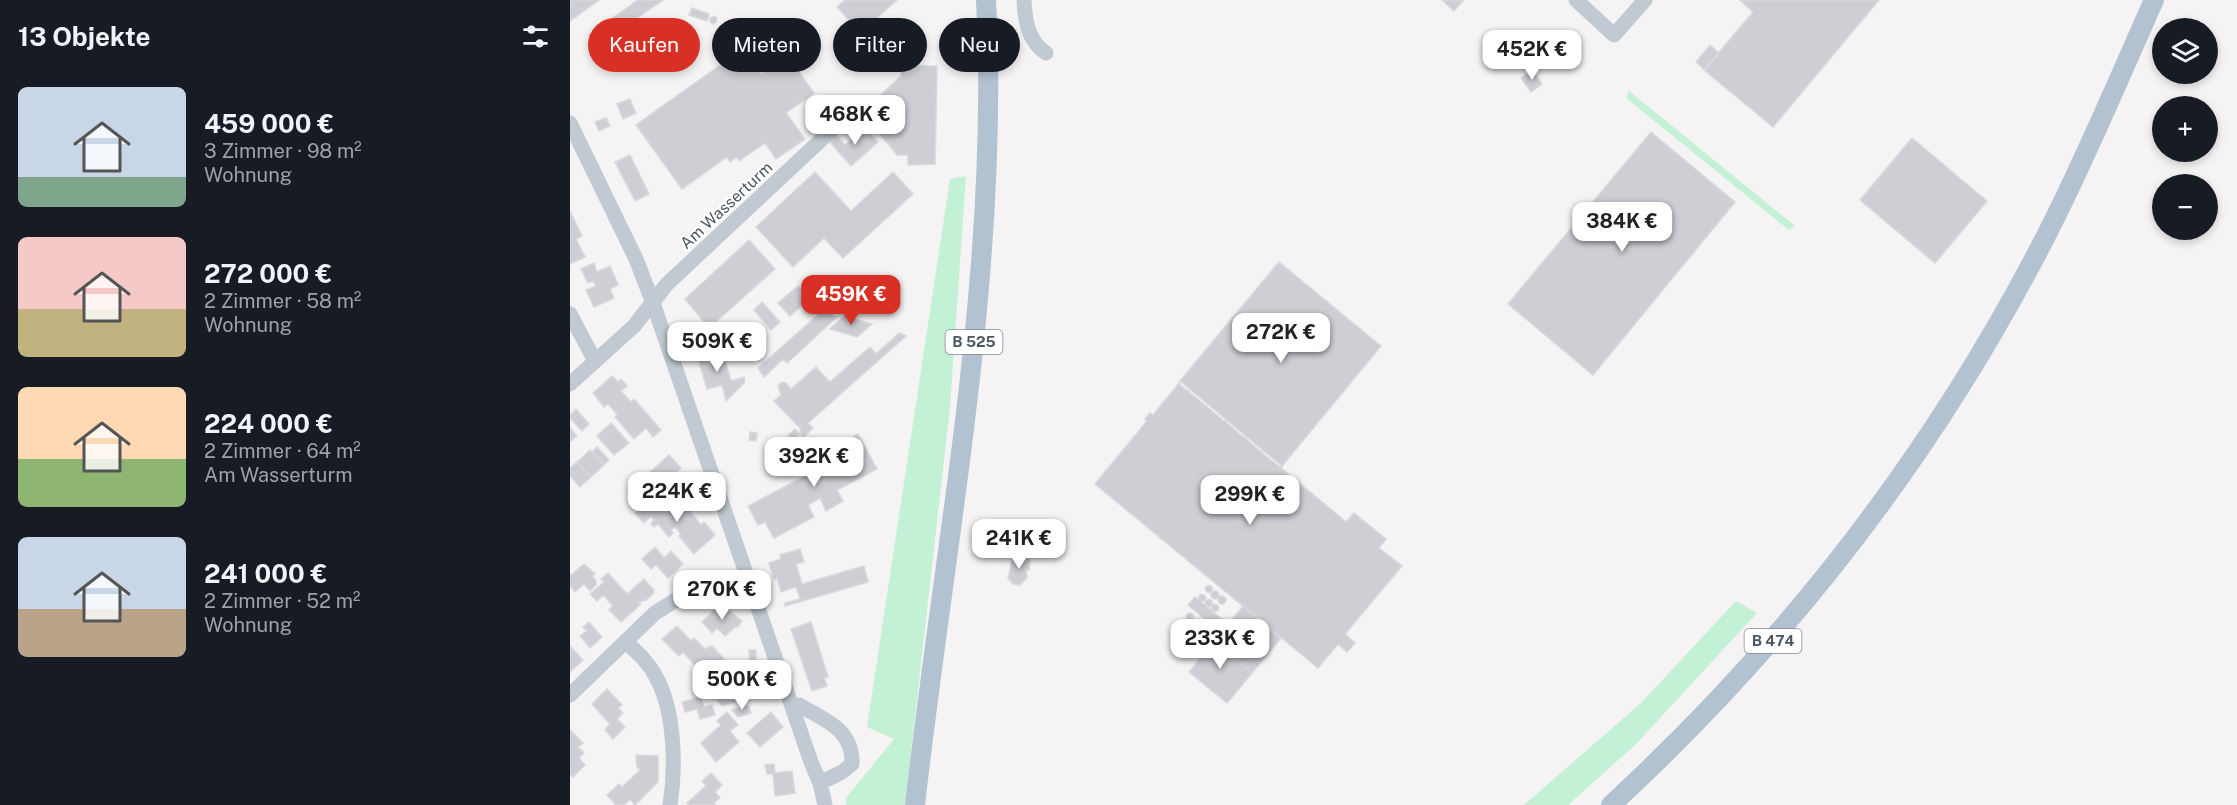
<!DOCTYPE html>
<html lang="de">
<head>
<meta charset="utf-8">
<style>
	:root { --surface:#171b24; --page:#242831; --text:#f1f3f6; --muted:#9ea1a6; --accent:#d93025 }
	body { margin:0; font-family:"Public Sans",sans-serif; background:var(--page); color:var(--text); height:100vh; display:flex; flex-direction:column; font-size:22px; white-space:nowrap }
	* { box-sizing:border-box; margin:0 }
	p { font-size:20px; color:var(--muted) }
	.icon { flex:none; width:33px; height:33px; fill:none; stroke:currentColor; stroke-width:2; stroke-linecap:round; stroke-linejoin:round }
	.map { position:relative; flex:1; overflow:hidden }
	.details { display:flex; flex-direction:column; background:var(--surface); width:570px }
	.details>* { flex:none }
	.guide { position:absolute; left:18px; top:18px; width:570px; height:54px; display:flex; gap:12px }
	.tools { position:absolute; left:1582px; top:18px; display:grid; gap:12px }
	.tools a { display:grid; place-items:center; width:66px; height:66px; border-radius:50%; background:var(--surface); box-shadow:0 3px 9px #0003; font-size:30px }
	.price { position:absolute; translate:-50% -51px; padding:0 14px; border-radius:12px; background:#fff; color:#222; font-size:20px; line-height:39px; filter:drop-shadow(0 2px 3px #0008) }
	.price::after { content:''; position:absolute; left:50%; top:36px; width:18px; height:14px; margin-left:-9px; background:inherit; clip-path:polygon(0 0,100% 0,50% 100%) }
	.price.selected { background:var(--accent); color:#fff }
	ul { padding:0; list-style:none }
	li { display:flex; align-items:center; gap:18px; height:150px; padding:0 18px }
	li span { display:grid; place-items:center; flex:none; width:168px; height:120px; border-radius:9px; color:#555 }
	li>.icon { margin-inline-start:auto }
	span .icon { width:72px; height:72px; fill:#fffc; stroke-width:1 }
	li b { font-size:26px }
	h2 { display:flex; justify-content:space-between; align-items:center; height:72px; padding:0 18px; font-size:26px }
	.pill { padding:0 21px; border-radius:27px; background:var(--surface); box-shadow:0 3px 9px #0003; font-size:21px; line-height:54px }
	.pill.selected { background:var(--accent); color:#fff }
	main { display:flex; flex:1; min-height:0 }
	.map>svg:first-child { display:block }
	.green { fill:#c3f1d5 }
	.building { fill:#cdcfd5; stroke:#d7d9de; stroke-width:1.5 }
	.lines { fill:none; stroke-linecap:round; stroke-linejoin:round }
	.minor { stroke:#c1cad2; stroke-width:15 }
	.major { stroke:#b3c2d1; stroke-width:20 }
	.labels { text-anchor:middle; stroke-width:4.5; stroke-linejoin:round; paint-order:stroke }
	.shield { fill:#fff; stroke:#808990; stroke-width:1.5 }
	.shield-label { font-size:15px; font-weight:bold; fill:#4a5661 }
	.street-label { font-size:16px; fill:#4a5661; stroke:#fff }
</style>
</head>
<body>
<main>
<section class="details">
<h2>13 Objekte<svg class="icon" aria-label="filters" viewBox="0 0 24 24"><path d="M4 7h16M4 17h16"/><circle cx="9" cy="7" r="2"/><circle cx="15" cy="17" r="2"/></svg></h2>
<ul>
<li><span style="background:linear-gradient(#c9d6e8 75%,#7fa58c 0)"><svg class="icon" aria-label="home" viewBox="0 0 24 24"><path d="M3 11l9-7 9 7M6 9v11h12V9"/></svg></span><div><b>459 000 €</b><p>3 Zimmer · 98 m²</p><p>Wohnung</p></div></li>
<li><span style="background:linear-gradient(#f6c9c9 60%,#c2b280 0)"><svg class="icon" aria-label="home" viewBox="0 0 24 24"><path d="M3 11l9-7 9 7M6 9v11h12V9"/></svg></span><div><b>272 000 €</b><p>2 Zimmer · 58 m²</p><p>Wohnung</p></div></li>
<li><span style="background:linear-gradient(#ffd9b3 60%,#8fb573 0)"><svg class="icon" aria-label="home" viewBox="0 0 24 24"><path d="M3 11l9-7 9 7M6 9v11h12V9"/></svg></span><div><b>224 000 €</b><p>2 Zimmer · 64 m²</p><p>Am Wasserturm</p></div></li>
<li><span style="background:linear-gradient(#c9d6e8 60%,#b9a48a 0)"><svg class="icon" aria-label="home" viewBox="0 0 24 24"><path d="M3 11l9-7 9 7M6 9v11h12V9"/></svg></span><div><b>241 000 €</b><p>2 Zimmer · 52 m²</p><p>Wohnung</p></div></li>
</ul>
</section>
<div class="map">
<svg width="1667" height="805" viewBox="0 0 1667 805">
	<rect width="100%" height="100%" fill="#f5f3f3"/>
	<path class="green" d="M1059,91l166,135 -6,4 -163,-132z
		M396,176l-16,231 -45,398h-59v-7l48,-59 -27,-12 83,-548z
		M1166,601l21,12 -121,131 -68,61h-44l117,-102z"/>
	<path class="building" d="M0,0h29l-29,21z
		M68,0h25l-40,28 2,4 -26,18 -10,-15z
		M275,0h52l-20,18 18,21 -26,23 -10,-11 8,-7 -8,-10 -7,6 -11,-13 8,-7 -12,-13z
		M872,0h19l2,1 -9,10z
		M1309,0l-106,127 -69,-57 49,-58 -13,-12z
		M122,8l17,6 -2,7 -18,-6z
		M144,16l3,2 -1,4 -3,2 -3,-2v-4z
		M1140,45l9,8 -14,17 -9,-8z
		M173,49l18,25 26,-19 27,38 -28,20 19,26 -29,20 -11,-16 -26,18 -3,-4 -6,5 -3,-5 -45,32 -46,-64z
		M331,66h36l-2,98 -27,1v-10h-11l-35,-43 39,-36z
		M962,70l10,14 -11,8 -10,-14z
		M60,99l6,14 -13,6 -6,-15z
		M36,118l4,8 -11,5 -4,-9z
		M294,127l14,15 -27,24 -22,-25 7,-6 9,10z
		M1081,132l84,70 -142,173 -85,-71z
		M1342,138l75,63 -52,62 -75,-63z
		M60,155l19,39 -14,7 -20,-39z
		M245,172l36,39 42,-39 20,22 -70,64 -19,-20 -31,29 -37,-40z
		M0,211l12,25 -6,3 9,18 -15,7z
		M179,240l26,29 -66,59 -24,-29z
		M709,262l102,84 -99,120 -102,-85z
		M24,263l3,9 13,-6 8,19 -8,4 4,9 -20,9 -8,-17 10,-4 -3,-5 -5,2 -7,-14z
		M228,286l11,13 -19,17 -12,-13z
		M192,302l18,20 -9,8 -17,-20z
		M251,312l16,5 -50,46 -4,-4 -19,18 -6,-9z
		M274,316l28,8 -15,13 -27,-8z
		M329,333l7,3 -98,87 5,5 -11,11 -2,-11 -26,-27 7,-6 -3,-9 4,-4 4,1 5,6 25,-22 14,15 40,-35 6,7z
		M138,344l6,19 11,-3 6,21 13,-4 1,5 -19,19 -4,-16 -15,4 -12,-41z
		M42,376l6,6 3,-3 6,7 -6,5 10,11 3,-3 27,31 -8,7 -7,-9 -12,11 -19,-22 2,-3 -9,-10 -4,3 -11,-14z
		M610,382l-1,2 9,7 2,-1 -1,2 17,14 1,-1v2l17,14h3l-1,1 17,15 1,-2v2l17,15 3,-1 -2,2 18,14h2l-1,1 64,53h2l7,-8 32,26 -7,9 23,18 -57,68 10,9 -8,9 -9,-8 -20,24 -223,-184 52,-63 -2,-2 5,-6 3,2z
		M6,409l13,15 -7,7 -12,-13v-3z
		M41,423l18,20 -15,12 -17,-19z
		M0,428l7,8 -6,5 -1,-1z
		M225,429l5,5 -7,7 -5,-6z
		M180,432l7,1 -1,8 -7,-1z
		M288,434l19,35 -40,21 6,11 -17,10 -6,-13 -12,7 6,12 -40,21 -9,-16 -7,3 -10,-19 76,-40 -5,-11z
		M27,447l12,13 -5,5 -12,-13z
		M20,450l14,15 -13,12 -14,-15z
		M99,455l12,13 -21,18 -12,-12z
		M7,462l14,15 -11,10 -10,-11v-8z
		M69,475l5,4 -10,8 -4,-5z
		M79,495l16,18 16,-15 12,13 -2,2 10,12 3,-3 11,13 -21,19 -15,-18 2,-2 -6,-7 -4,3 2,3 -4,4 -11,-13 -4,3 -3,-3 3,-4 -3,-4 -7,7 -9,-10 7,-6 -2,-3z
		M85,547l9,11 7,-7 12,13 -15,14 -12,-13 -5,4 -9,-10z
		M230,549l4,13 -8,2 6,20 62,-18 4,16 -83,24v-3l15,-4 -4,-12 -15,5 -4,-14 -3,1 -5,-16 12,-4 -1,-4z
		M443,557l17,2 -1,11h-3l1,8 -7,7 -7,-1 -5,-6z
		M14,564l11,10 -3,2 4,4v5l-6,6 -6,-7 -9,8 -5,-6v-10z
		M38,573l19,21 17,-15 10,11 -1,4 -7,6 -8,2 3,2 -20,18 -12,-12 4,-4 -10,-11 -6,6 -7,-7 14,-12 -3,-3z
		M635.5 589a3.5 3.5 0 1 1 7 0a3.5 3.5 0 1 1-7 0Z
		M641 595a4 4 0 1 1 8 0a4 4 0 1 1-8 0Z
		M628.5 598a3.5 3.5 0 1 1 7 0a3.5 3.5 0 1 1-7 0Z
		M648 600a4 4 0 1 1 8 0a4 4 0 1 1-8 0Z
		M625,597l33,27 -7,9 -33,-28z
		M635.5 603a3.5 3.5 0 1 1 7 0a3.5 3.5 0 1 1-7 0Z
		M641.5 608a3.5 3.5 0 1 1 7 0a3.5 3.5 0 1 1-7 0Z
		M149,605l6,6 2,-2 15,12 -4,6h-3l-10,9 -8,-8 -5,5 -10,-11z
		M673,606l38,32 -29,35 -38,-32z
		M616 617a4 4 0 1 1 8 0a4 4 0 1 1-8 0Z
		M624 623a4 4 0 1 1 8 0a4 4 0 1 1-8 0Z
		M19,622l13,15 -12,11 -10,-12 7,-5 -4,-4z
		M241,622l17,55 -4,1 3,8 -15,5 -21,-62z
		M631 629a4 4 0 1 1 8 0a4 4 0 1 1-8 0Z
		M107,626l14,15 3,-3 11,11 7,-3 14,15 -8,8 11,13 24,-7 6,20 -37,11 -25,-30 4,-4 -18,-20 -4,4 -17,-17z
		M645,628l6,5 -7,8 38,32 -25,30 -38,-31 19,-23 -6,-5z
		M1,647l12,13 -13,12v-24z
		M179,650h7v11h-6z
		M37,689l15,16 -4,3 5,5 -6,6 8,8 -12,12 -8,-9 5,-6 -18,-20z
		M131,697l3,10 8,-2 3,10 -15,4 -3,-10 -12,3 -3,-10z
		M178,706l3,7 -13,4 -6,-7z
		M157,712l11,13 -8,6 9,11 -23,20 -15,-19 20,-18 -4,-4z
		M201,712l12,15 -23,20 -13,-14z
		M0,730l13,13 -5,4 6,6 -5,5 6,7 -12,12 -3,-3z
		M66,755l22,1v26l-23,23 -5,-6 -6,6h-8l-9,-10 12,-11 3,3 18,-17 -3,-3z
		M204,764l1,9 17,-2 3,22 -20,3 -2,-22h-6l-2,-9z
		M141,773l11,12 -7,7 5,6 -6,5 2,2h-27l-2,-2 19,-17 -4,-5z"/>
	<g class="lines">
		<path class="minor" d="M454,0c1,21 4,41 22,53
			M1006,0l38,35 31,-35
			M0,123l66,136 17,44 158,459 9,21 5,22
			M0,314l25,47
			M0,384l64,-58 33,-42 186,-174
			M56,642c12,11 23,21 30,35 19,34 20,91 14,128
			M0,695l85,-82 55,-34
			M222,707l7,-2c27,16 54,24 53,59l-10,8 -22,11"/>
		<path class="major" d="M345,805c30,-267 85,-535 71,-805
			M1041,805c180,-166 328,-358 439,-577 38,-75 70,-152 104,-228"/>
	</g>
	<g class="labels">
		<g class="shield">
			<rect x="375.5" y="330" width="57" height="24" rx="4.5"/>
			<rect x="1174.5" y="629" width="57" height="24" rx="4.5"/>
		</g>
		<g class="shield-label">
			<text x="404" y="347">B 525</text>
			<text x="1203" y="646">B 474</text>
		</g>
		<g class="street-label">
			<text transform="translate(156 205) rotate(-43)" y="6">Am Wasserturm</text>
		</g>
	</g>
</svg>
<div class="tools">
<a><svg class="icon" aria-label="layers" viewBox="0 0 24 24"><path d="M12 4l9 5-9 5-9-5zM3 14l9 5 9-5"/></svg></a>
<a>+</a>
<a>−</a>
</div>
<b class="price" style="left:962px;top:81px">452K €</b>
<b class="price" style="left:285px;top:146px">468K €</b>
<b class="price" style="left:1052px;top:253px">384K €</b>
<b class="price selected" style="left:281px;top:326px">459K €</b>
<b class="price" style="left:711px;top:364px">272K €</b>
<b class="price" style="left:147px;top:373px">509K €</b>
<b class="price" style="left:244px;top:488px">392K €</b>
<b class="price" style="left:107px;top:523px">224K €</b>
<b class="price" style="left:680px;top:526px">299K €</b>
<b class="price" style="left:449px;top:570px">241K €</b>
<b class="price" style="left:152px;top:621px">270K €</b>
<b class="price" style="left:650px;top:670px">233K €</b>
<b class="price" style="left:172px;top:711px">500K €</b>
<div class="guide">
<a class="pill selected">Kaufen</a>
<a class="pill">Mieten</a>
<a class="pill">Filter</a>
<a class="pill">Neu</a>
</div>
</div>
</main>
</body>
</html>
